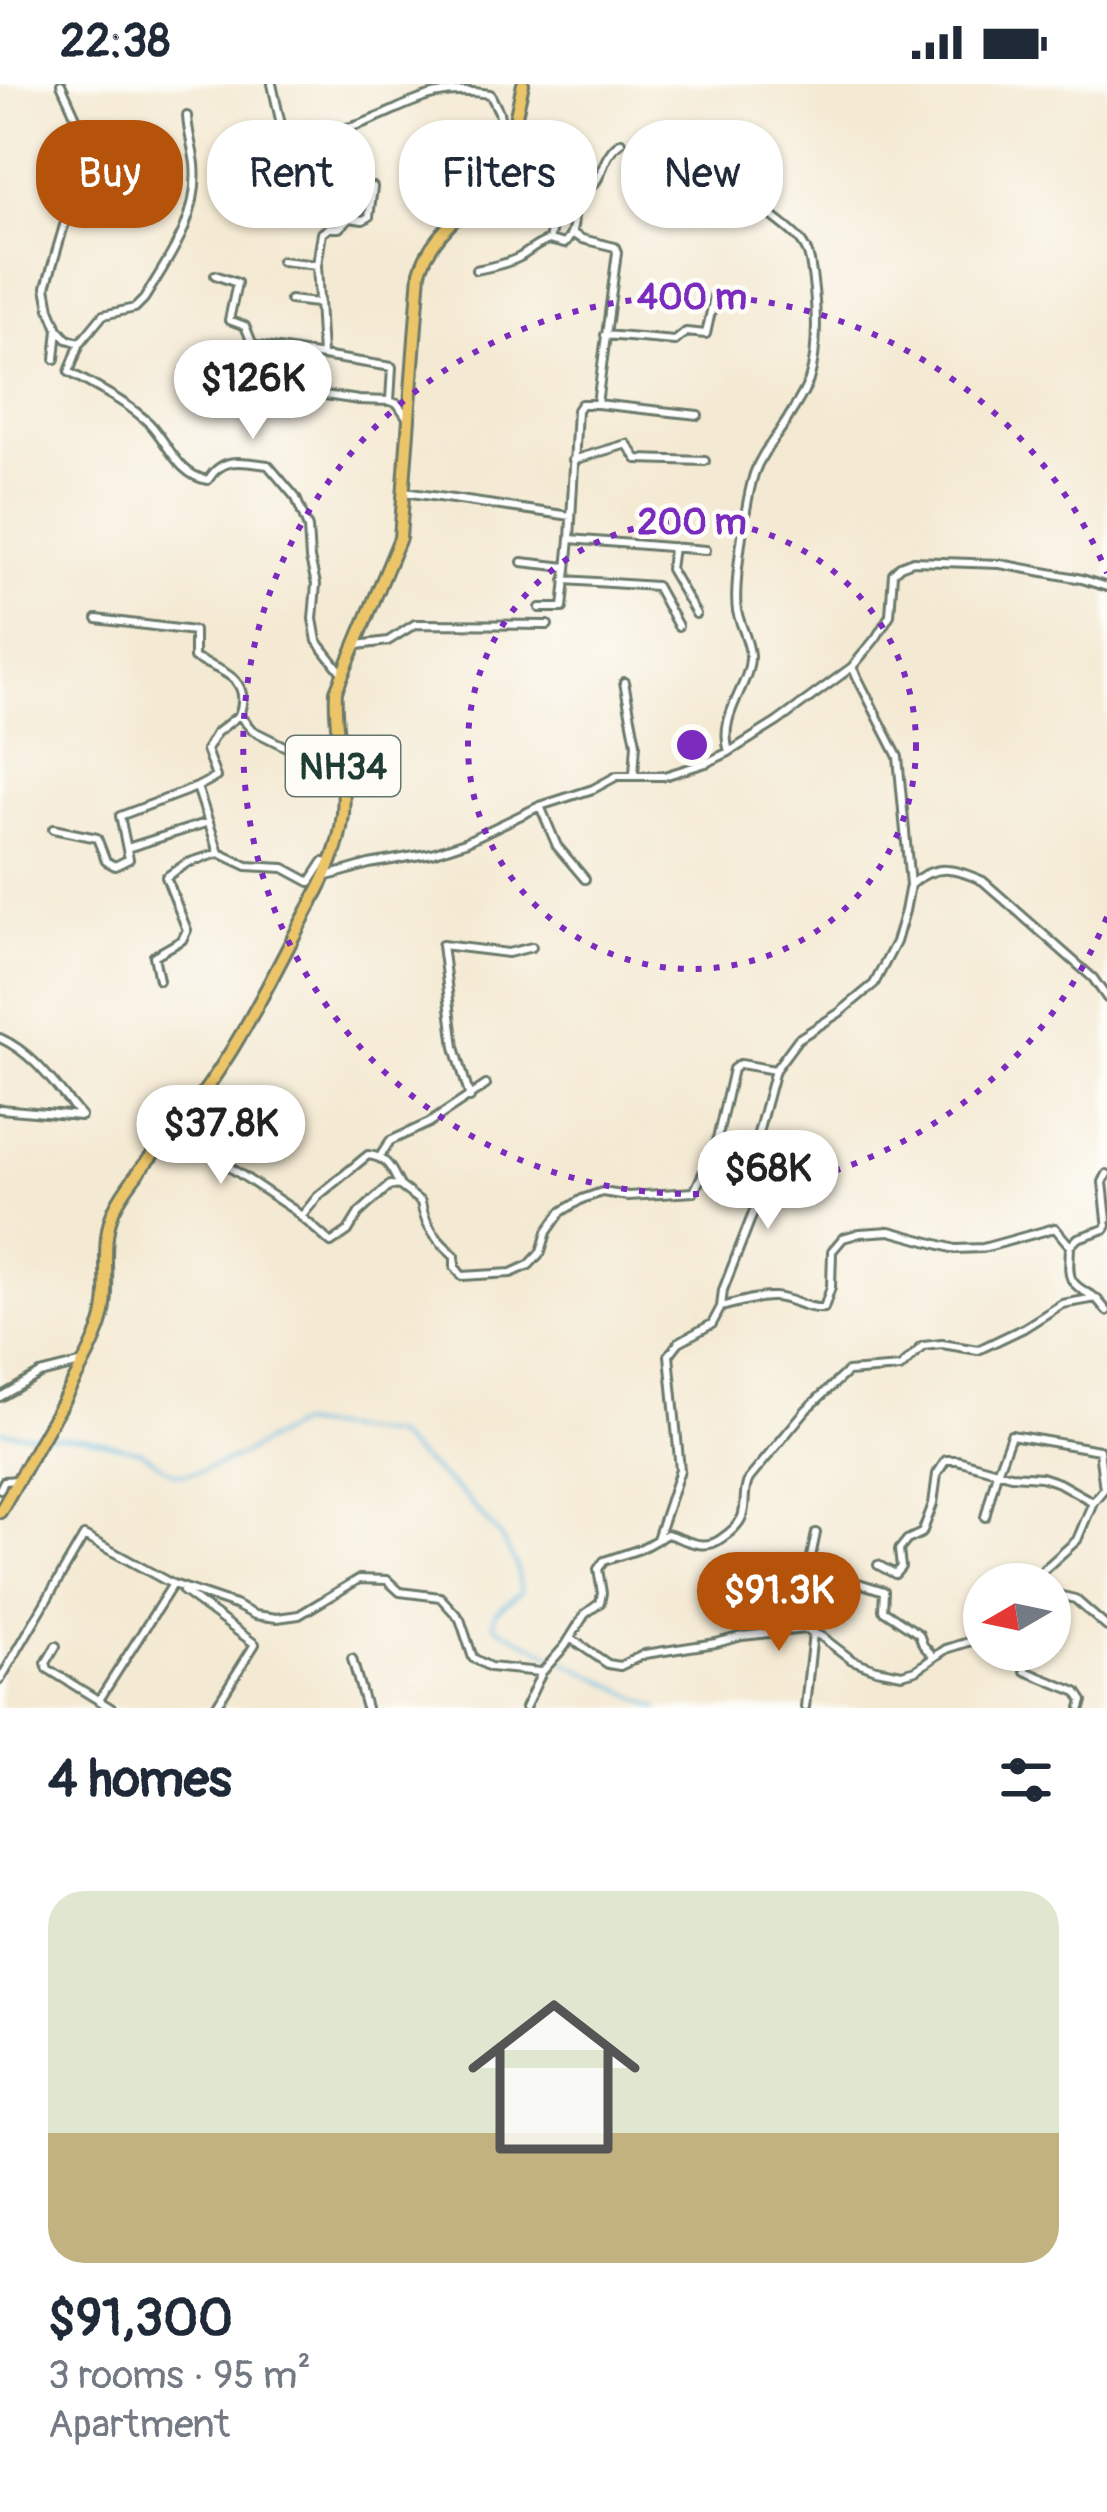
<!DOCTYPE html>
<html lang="en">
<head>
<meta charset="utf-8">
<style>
	:root { --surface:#fff; --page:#f6f6f7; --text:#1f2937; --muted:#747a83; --line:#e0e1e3; --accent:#b45309 }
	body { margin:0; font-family:Pangolin,sans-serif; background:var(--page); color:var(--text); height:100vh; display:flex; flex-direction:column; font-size:45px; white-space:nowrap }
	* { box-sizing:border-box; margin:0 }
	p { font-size:39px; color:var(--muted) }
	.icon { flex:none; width:66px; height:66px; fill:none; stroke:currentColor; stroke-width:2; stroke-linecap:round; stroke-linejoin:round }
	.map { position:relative; height:1624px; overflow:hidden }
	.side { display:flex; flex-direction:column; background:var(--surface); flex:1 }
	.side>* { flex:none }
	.banner { position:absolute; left:36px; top:36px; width:1035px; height:108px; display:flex; gap:24px }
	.needle { width:78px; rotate:261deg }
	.tools { position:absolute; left:963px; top:1479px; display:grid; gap:24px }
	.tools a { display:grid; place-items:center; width:108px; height:108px; border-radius:50%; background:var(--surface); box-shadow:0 3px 9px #0004; font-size:60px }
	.price { position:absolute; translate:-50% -102px; padding:0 27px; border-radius:42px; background:#fff; color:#222; font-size:39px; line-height:78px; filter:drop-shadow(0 3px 6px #0008) }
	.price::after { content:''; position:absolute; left:50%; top:72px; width:36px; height:27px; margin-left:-18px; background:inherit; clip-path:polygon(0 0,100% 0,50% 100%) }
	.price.on { background:var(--accent); color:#fff }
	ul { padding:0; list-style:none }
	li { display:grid; align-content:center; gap:24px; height:636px; padding:0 48px }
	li+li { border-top:3px solid var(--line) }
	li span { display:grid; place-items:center; height:372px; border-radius:36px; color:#555 }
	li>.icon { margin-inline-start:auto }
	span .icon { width:216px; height:216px; fill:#fffc; stroke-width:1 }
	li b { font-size:51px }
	h2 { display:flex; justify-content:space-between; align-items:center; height:144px; padding:0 48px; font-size:51px }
	.tag { padding:0 42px; border-radius:48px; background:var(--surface); box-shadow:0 3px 9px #0004; font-size:42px; line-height:108px }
	.tag.on { background:var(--accent); color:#fff }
	.status { display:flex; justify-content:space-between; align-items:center; height:84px; padding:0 60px; background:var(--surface); direction:ltr }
	.status svg { height:33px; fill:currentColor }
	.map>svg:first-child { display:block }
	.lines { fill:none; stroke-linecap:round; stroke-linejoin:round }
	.stream { stroke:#67bae2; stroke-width:3 }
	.minor-casing { stroke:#6a796b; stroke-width:12 }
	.trunk-casing { stroke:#6a796b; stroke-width:16 }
	.minor { stroke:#fff; stroke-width:6 }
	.trunk { stroke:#edc569; stroke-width:10 }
	.ring { fill:none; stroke:#7b2cbf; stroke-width:6; stroke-dasharray:6 12 }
	.labels { text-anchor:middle; stroke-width:9; stroke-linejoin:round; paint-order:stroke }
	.shield { fill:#fdfcf7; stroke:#62766e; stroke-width:3 }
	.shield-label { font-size:36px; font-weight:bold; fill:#1f3d34 }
	.centre { fill:#7b2cbf; stroke:#fdfcf7; stroke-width:6 }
	.ring-label { font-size:36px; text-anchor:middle; font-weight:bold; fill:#7b2cbf; stroke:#fdfcf7; stroke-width:9; stroke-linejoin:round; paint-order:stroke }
</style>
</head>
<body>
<div class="status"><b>22:38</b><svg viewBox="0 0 49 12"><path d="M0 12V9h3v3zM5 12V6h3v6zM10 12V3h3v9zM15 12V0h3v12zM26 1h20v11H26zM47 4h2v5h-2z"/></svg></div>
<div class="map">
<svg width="1107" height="1624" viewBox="0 0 1107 1624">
	<rect width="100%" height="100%" fill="#fdfcf7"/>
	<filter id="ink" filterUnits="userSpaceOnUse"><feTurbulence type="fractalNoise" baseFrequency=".00833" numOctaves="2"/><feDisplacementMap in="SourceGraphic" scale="24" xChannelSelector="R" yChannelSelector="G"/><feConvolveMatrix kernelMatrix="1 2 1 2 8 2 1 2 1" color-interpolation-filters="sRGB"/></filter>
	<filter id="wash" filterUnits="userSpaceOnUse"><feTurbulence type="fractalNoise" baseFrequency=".004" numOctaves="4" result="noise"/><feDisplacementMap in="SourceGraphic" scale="48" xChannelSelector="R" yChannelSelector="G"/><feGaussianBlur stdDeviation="2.7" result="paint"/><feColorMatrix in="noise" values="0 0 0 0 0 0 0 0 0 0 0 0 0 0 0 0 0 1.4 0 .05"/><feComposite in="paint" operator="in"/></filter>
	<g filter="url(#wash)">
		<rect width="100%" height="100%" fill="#f4e9d2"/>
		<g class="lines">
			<path class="stream" d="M0,1347l38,4
				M48,1352l38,2 54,13 31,21 10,2 18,-2 36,-14 62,-34 95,11 71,60 36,40 17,29 5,28 -26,21 -1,13 164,82"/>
		</g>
	</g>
	<g filter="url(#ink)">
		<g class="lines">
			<defs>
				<path id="minor" d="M272,0l10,45 7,3c21,-1 46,0 66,-6 53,-18 72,-42 135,-32l9,18 6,34
					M571,149l11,6 33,8 2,5 -20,152 101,11
					M549,156l15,4c9,-8 13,-26 6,-37l9,-17c28,-2 17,-31 42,-48
					M281,177l36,4
					M476,186c14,-3 31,-6 44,-13 10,-6 17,-13 29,-17l5,-21
					M215,191l22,8 -8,37 16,6 8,19h-8l11,40 103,15 31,1
					M290,216l26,3
					M58,245l9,10 13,4 -11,29c26,15 57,29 80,51 19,19 29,53 59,57 15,-25 35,-18 60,-15l28,33 12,30 2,31 6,25 -3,35 4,22 25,32
					M605,251l70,6 11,-9 20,2 9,-41
					M80,259l23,-28 32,-7 9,-9c26,-43 56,-82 51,-135 -2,-16 -7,-31 -8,-48
					M253,261l139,22 -2,34 8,3 10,15
					M322,271l-5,-90 5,-32 7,-5h10l11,-10 13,2 6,-3 4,-30
					M55,275l3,-30 -8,-20 -4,-22 26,-89 8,-72 -19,-42
					M573,376l54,-16 10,15 68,2
					M404,408l167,24
					M570,455l136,11
					M673,463l-3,22 26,45
					M522,478l44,5
					M565,496l91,6 22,40
					M540,524h23l7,-69 7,-129 4,-6h16
					M97,535l97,12v27c27,13 59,20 45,57l13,15 36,18 50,-2
					M358,561l30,-4 27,-17 133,1
					M624,598l12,61 -2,32
					M729,668c-12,-38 22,-66 21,-97 -1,-15 -10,-30 -13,-44 -4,-25 9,-111 17,-137 7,-21 22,-36 33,-54 7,-12 18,-28 22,-40 11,-34 7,-85 1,-119 -6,-31 -39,-38 -53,-62 -3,-5 -4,-11 -6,-17
					M197,703l22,66 28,13 37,2 26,14 13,-20 7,1
					M540,722l17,40 28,33
					M53,745l44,9 9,23 9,5 14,-7 -9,-43 77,-29 19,-10 -10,-27 10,-17 23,-18
					M127,764l82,-26
					M328,792l41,-12 63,-11 33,-11 75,-36 53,-17 24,-13h47l42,-13 23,-11 48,-30 75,-55 24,-29 14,-23 3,-42 7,-7 13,-5 87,3 82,15 25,8
					M910,801c25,-22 45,-17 73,-4l110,97 14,20
					M159,896l-5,-24 28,-16 5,-10 -21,-53 21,-14 32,-10
					M0,954c35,16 56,49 81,78
					M470,1014l-15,-51 -13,-102 66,8 24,-6
					M0,1025l80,7
					M179,1040l52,44 63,42 37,33 17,-12 11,-18 31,-28 10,1 21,16c4,25 16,38 34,54v11l7,9 49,-3 18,-8 12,-13 6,-20 14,-20 21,-13 20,-7 26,4 66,-4 21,-44 18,-79 7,-5 35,6
					M381,1071l9,-14 39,-18 57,-38
					M709,1078l18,9 20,3 28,-104 23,-31 41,-26 35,-29 22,-42 9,-31 5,-26 -12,-128 -46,-90
					M1107,1090l-4,8 4,38
					M301,1133l17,-21 50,-41c20,2 24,15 32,31
					M1070,1162l8,-8 27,-9 2,-4
					M721,1223l2,-17 39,-100 -11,-26
					M0,1313l40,-23 44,-11
					M0,1405l4,-8 14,-1
					M985,1433l12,-45 14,-37 88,15 5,39
					M816,1449l-5,24 3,12 70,22 -1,19 36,24 4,11 10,11
					M657,1455l23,-69 -11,-115 10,-13 33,-18 9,-17c17,-4 36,-11 53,-10 18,1 33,13 50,11l7,-21 1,-36 11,-13 17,-5 30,-2 65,18 28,-1 72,-20 15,18c-1,30 -5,36 23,50
					M878,1481l17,9 6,-7 -2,-17 8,-10 15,-7 11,-29 4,-30 9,-14h11l54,15 30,2 18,6 34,19
					M1028,1500l49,-44 16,-38 10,-12
					M183,1507l72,53 -40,64
					M1050,1509l25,6 32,28
					M570,1554l38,26 12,2 25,-12 71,-11 26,-7 63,-7 17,8 30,23 24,9 26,5 14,-4 30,-21 38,-12
					M56,1562l-10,17 2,6 63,39
					M1023,1566l2,21 52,21 6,9 -2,7
					M352,1575l14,49
					M0,1596l84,-144 88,48
					M99,1616l74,-116 62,21 20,10 22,3 22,-3 60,-36 28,1 13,12 40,5 20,22 13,39 17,9 50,5
					M805,1623l8,-74
					M525,1624l17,-36 23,-26 20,-32 15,-11 2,-10 -4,-24 6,-8 36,-12 27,-15c20,6 37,18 55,4 9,-6 16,-12 20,-21 5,-14 0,-25 7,-38l57,-69 41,-38 53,-4 23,-22 19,-2 36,6 46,-22 38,-24 34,-6 11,13"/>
				<path id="trunk" d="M0,1428c21,-37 42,-74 63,-111 13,-24 28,-48 37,-74 15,-41 -5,-86 18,-125 21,-36 54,-67 79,-101 39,-51 67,-108 97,-165 18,-35 40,-69 47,-108 9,-47 -8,-90 -5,-137l64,-153 20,-266c12,-42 52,-62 75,-97 16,-26 21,-62 28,-91"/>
			</defs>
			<use href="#minor" class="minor-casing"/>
			<use href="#trunk" class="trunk-casing"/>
			<use href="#minor" class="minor"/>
			<use href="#trunk" class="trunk"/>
		</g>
	</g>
	<g class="ring">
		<circle cx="692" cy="661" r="224"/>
		<path d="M1107 833A449 449 0 1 1 1107 489"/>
	</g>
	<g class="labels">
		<rect class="shield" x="286" y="652" width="114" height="60" rx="9"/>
		<g class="shield-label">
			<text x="343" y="695">NH34</text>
		</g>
	</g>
	<circle cx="692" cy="661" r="18" class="centre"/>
	<g class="ring-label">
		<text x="692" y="225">400 m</text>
		<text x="692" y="450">200 m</text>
	</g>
</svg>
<div class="tools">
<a><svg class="needle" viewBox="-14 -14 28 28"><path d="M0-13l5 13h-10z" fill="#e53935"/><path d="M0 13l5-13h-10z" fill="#747a83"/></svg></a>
</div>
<b class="price" style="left:253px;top:358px">$126K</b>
<b class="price" style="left:221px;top:1103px">$37.8K</b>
<b class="price" style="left:768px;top:1148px">$68K</b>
<b class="price on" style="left:779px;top:1570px">$91.3K</b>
<div class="banner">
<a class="tag on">Buy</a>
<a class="tag">Rent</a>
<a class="tag">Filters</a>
<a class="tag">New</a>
</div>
</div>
<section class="side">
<h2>4 homes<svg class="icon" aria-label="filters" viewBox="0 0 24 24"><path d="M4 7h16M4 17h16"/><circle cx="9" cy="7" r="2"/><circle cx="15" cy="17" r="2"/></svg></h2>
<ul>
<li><span style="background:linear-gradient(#dfe7d0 65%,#c2b280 0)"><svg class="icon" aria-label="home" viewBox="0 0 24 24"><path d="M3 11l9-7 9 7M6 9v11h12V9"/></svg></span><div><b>$91,300</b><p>3 rooms · 95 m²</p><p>Apartment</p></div></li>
</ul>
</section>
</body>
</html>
